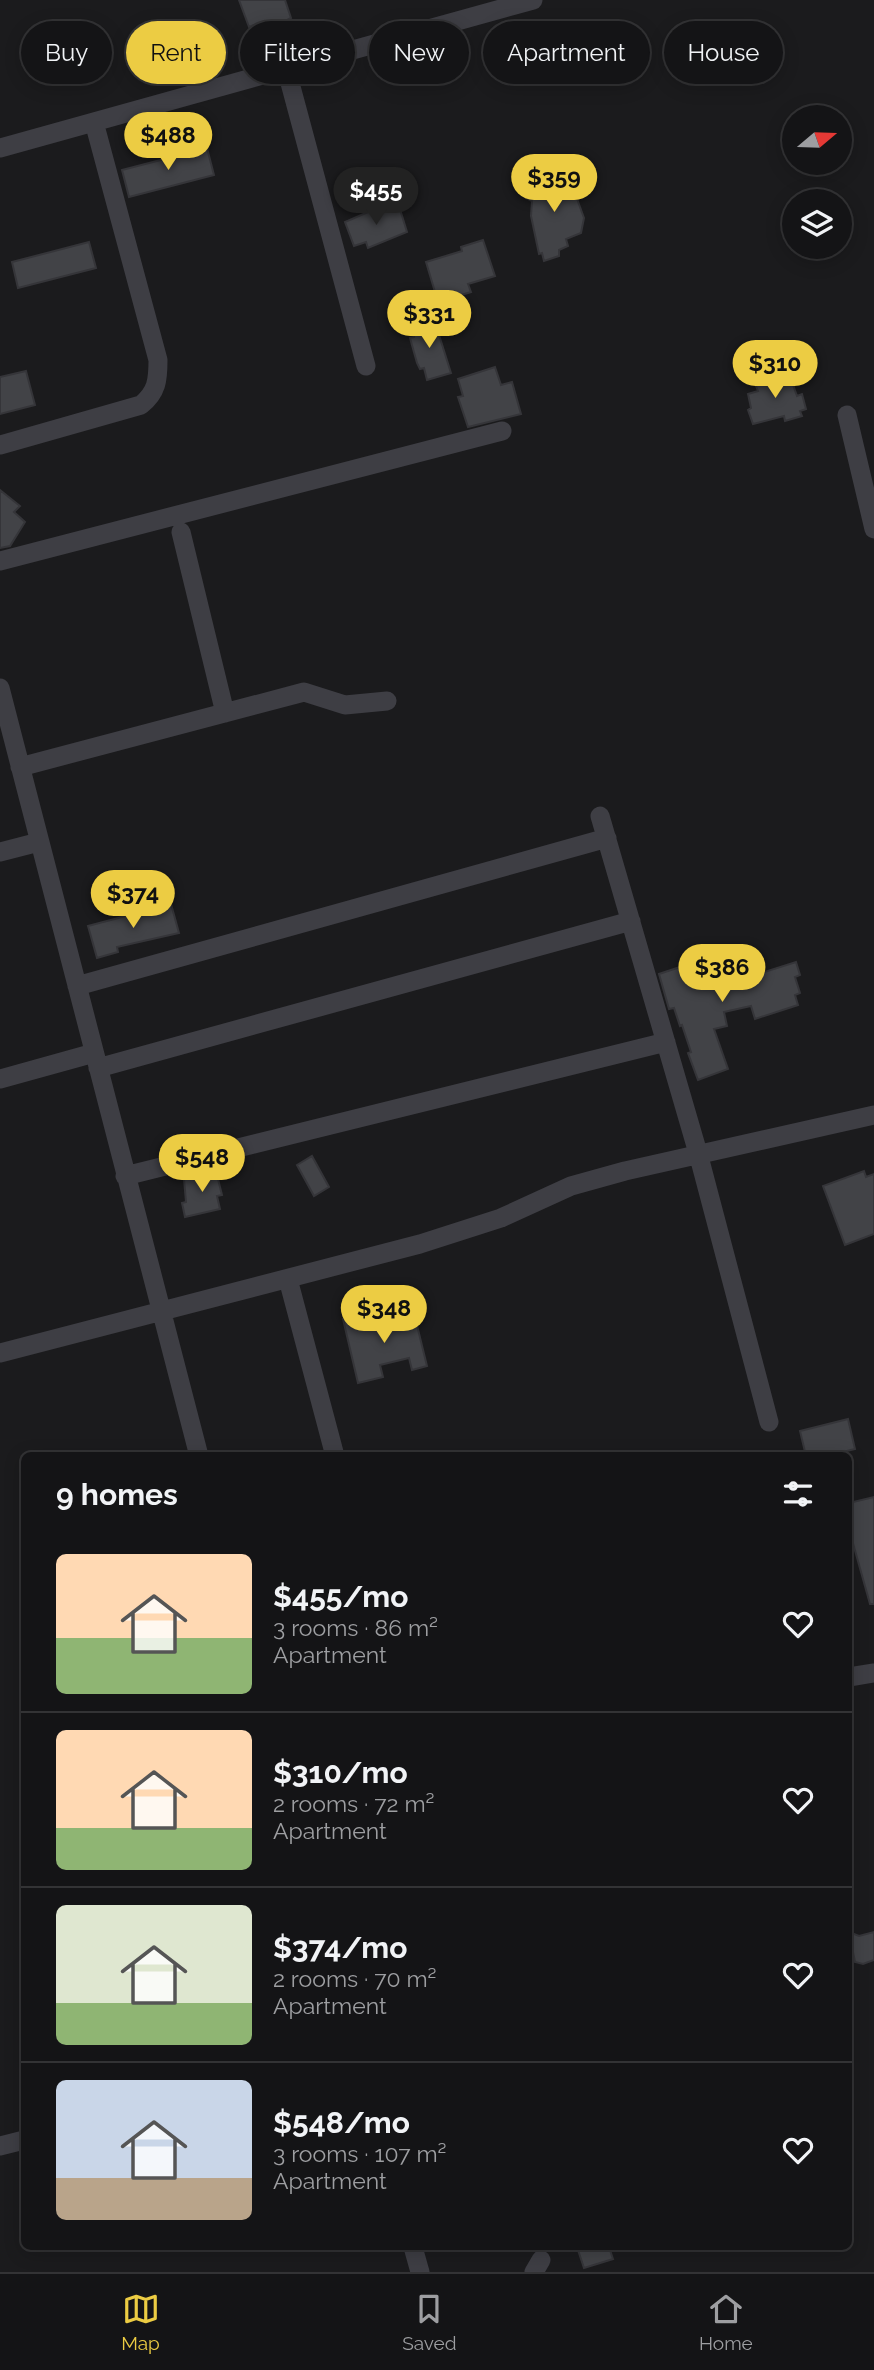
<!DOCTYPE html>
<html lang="en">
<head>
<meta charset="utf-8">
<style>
	:root { --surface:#141416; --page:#1d1d1f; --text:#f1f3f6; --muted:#9d9ea1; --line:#333335; --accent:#eccc43 }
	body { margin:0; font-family:Raleway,sans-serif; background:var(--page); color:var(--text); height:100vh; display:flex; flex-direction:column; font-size:26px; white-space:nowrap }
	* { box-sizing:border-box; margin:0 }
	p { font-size:23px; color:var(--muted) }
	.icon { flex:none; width:38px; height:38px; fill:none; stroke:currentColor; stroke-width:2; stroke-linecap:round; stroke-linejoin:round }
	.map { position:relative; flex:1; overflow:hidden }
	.details { position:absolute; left:21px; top:1452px; width:831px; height:798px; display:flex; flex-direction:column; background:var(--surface); border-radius:10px; box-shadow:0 4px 18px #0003,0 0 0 2px var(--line) }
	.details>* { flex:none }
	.guide { position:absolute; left:21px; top:21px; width:833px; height:63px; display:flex; gap:14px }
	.needle { width:46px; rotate:71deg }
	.fabs { position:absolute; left:782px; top:105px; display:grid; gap:14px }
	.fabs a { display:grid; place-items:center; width:70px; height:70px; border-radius:50%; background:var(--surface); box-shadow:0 4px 18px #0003,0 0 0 2px var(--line); font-size:35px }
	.price { position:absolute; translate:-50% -60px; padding:0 16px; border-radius:24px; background:var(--accent); color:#111; font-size:23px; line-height:46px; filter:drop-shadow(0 2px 4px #0008) }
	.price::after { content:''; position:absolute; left:50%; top:42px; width:21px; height:16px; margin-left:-10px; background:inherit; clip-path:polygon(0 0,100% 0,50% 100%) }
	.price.active { background:#222; color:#fff }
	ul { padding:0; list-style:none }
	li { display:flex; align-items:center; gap:21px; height:175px; padding:0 35px }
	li+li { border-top:2px solid var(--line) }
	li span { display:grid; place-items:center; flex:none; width:196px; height:140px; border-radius:10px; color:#555 }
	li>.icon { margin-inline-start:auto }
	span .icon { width:84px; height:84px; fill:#fffc; stroke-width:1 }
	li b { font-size:30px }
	h2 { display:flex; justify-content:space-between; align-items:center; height:84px; padding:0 35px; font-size:30px }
	.pill { padding:0 24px; border-radius:32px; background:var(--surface); box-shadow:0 4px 18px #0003,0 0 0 2px var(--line); font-size:24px; line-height:63px }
	.pill.active { background:var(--accent); color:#111 }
	.dock { display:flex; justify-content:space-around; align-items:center; height:98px; border-top:2px solid var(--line); background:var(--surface); font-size:19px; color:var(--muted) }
	.dock a { display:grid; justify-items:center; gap:4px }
	.dock .active { color:var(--accent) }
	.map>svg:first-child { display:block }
	.building { fill:#424347; stroke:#353539; stroke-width:2 }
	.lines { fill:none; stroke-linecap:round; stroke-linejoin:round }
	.minor { stroke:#3e3e44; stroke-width:19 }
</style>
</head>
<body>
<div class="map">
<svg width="874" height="2272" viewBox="0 0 874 2272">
	<rect width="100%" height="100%" fill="#1b1b1d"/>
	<path class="building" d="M239,0h46l6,18 -23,12 -4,-9 -15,6z
		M207,148l7,27 -85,22 -7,-27z
		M561,174l11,11 12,33 -3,15 -15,6 2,7 -9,4v6l-15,5 -2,-8 -3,1 -8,-38 1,-15 -6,-3 5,-16z
		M399,206l8,26 -39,16 -2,-6 -12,4 -9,-24 30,-13 1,4z
		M483,240l12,36 -27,8 3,8 -33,10 -12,-40 36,-11 -1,-4z
		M89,242l7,26 -78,20 -6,-26z
		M434,319l17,54 -24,7 -3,-12 -4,1 -3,-6 -7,-25 4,-1 -3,-11z
		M495,367l6,18 11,-3 9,32 -53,13 -10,-30 5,-1 -5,-17z
		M26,371l9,34 -35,9v-37z
		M777,375l1,6 12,-5 7,20 5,-2 4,15 -6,2 2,5 -17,5 -1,-5 -31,8 -5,-14 3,-2 -3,-14 10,-3 -4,-10z
		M0,490l20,16 -6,6 11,10 -15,24 -10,2z
		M171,904l8,29 -62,14 1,5 -21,6 -9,-32z
		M713,956l13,28 70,-22 4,13 -5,2 5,16 -5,2 3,10 -43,14 -4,-13 -27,6 3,14 -13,3 14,40 -30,11 -10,-27 3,-1 -9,-27 -2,1 -6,-18 -5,1 -10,-35z
		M312,1156l17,31 -15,9 -17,-31z
		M216,1171l6,24 -5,1 3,13 -35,8 -3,-14 4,-1 -2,-23z
		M864,1171l2,6 8,-3v60l-29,11 -22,-59z
		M414,1313l13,53 -15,4 -3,-12 -29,7 3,12 -25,6 -15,-64 15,-4 3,11z
		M848,1419l7,30 -29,7h-20l-6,-25z
		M874,1497v107h-4l-21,-75v-26z
		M849,1932l10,4 15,-4v28l-11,4 -8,-2z
		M577,2247h32l4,12 -29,9z"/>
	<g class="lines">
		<path class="minor" d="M286,68l80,298
			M0,148l533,-148
			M847,415l27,114
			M0,445l141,-40c16,-13 17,-25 17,-45l-64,-238
			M181,532l44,181
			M0,561l502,-130
			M0,688l199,768
			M20,767l284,-75 41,13 42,-4
			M600,816l98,337 71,269
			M0,852l39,-10
			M77,986l530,-148
			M98,1068l533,-147
			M0,1079l94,-26
			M125,1176l541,-134
			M288,1279l47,177
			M0,1353l420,-109 81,-26 70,-32 54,-15 249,-56
			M849,1677l25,-4
			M0,2146l24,-6
			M413,2247l7,25
			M534,2272l7,-12"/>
	</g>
</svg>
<div class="fabs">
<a><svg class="needle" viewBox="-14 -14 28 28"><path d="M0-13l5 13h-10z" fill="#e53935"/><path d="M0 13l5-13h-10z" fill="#9d9ea1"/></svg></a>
<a><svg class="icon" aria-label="layers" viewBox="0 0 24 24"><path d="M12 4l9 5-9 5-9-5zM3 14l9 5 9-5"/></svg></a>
</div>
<b class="price" style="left:168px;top:172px">$488</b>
<b class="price" style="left:554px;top:214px">$359</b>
<b class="price active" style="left:376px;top:227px">$455</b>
<b class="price" style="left:429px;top:350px">$331</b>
<b class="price" style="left:775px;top:400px">$310</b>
<b class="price" style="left:133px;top:930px">$374</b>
<b class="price" style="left:722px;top:1004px">$386</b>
<b class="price" style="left:202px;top:1194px">$548</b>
<b class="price" style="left:384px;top:1345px">$348</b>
<div class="guide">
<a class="pill">Buy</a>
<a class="pill active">Rent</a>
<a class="pill">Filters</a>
<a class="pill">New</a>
<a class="pill">Apartment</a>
<a class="pill">House</a>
</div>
<section class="details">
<h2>9 homes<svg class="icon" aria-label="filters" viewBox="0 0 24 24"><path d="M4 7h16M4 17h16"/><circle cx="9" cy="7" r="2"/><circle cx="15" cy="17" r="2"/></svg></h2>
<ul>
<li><span style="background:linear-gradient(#ffd9b3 60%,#8fb573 0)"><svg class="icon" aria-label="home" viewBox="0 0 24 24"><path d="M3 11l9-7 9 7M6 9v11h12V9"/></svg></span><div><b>$455/mo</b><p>3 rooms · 86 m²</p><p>Apartment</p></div><svg class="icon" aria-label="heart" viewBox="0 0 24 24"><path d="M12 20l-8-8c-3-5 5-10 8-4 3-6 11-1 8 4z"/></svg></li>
<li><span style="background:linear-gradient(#ffd9b3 70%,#8fb573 0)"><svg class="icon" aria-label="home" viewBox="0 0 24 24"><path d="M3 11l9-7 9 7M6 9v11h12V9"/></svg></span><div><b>$310/mo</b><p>2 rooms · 72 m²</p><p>Apartment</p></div><svg class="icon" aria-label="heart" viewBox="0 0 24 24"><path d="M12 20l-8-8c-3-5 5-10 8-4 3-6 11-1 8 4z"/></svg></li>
<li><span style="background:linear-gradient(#dfe7d0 70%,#8fb573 0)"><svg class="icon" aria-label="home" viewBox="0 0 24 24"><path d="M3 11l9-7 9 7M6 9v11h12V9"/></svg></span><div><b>$374/mo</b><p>2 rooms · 70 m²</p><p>Apartment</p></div><svg class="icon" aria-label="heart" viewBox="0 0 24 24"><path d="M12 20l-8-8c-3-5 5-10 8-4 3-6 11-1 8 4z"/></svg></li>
<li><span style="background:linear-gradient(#c9d6e8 70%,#b9a48a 0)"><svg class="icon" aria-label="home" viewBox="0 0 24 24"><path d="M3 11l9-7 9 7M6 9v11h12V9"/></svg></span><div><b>$548/mo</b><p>3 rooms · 107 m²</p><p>Apartment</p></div><svg class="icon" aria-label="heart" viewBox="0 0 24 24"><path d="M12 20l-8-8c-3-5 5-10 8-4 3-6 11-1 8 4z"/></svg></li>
</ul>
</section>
</div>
<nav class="dock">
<a class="active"><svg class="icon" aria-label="map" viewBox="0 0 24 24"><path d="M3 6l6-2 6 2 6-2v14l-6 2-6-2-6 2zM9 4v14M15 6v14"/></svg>Map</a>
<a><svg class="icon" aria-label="saved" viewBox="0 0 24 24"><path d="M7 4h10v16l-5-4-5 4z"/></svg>Saved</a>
<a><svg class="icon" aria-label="home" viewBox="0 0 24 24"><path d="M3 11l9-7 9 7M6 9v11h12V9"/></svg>Home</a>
</nav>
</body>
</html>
